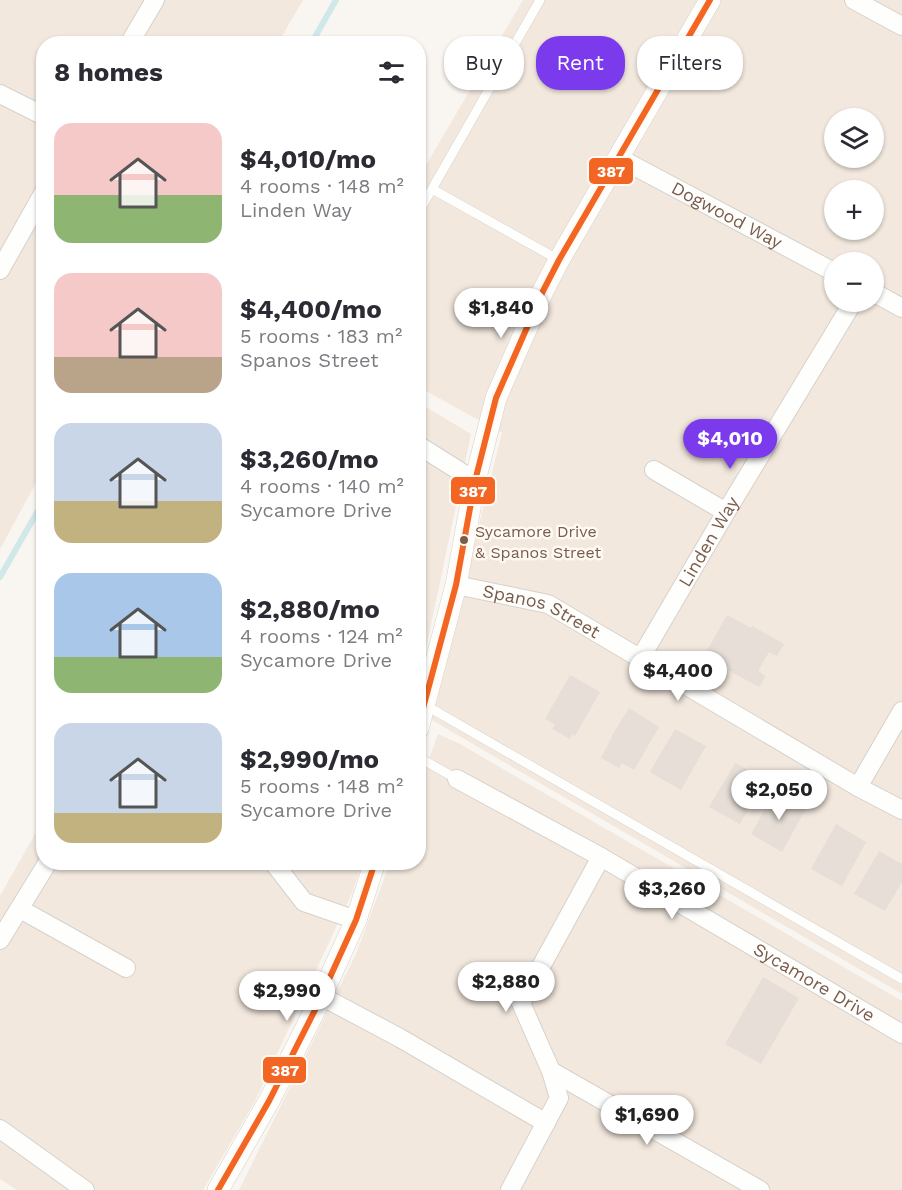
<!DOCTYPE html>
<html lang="en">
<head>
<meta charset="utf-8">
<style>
	:root { --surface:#fff; --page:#f7f7f7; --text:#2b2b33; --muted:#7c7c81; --accent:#7c3aed }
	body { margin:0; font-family:"Work Sans",sans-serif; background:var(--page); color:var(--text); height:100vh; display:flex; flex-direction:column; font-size:22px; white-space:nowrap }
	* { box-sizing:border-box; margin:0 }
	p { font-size:20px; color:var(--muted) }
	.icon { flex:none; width:33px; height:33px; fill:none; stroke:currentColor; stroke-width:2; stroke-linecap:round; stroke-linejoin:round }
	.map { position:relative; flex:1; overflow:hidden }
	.panel { position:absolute; left:36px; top:36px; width:390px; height:834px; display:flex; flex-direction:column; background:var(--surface); border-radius:24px; box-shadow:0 2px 4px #0004 }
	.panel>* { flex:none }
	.guide { position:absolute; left:444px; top:36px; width:368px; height:54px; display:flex; gap:12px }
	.tools { position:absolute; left:824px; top:108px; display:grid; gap:12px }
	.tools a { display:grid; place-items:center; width:60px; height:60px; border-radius:50%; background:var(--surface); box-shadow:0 2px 4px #0004; font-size:30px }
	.price { position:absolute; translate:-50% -51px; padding:0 14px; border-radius:21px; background:#fff; color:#222; font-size:20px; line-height:39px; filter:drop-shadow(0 2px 3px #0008) }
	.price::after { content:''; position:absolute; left:50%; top:36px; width:18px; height:14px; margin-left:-9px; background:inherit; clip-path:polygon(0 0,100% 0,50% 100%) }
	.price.current { background:var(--accent); color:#fff }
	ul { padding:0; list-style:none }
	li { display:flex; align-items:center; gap:18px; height:150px; padding:0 18px }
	li span { display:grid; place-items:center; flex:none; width:168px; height:120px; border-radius:18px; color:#555 }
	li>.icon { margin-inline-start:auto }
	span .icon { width:72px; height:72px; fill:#fffc; stroke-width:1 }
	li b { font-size:26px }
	h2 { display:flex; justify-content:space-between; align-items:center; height:72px; padding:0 18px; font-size:26px }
	.tag { padding:0 21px; border-radius:24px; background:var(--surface); box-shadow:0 2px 4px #0004; font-size:21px; line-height:54px }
	.tag.current { background:var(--accent); color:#fff }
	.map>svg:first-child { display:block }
	.residential { fill:#f2e8de; fill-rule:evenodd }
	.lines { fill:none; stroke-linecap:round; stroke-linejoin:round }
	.stream { stroke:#d0e8ea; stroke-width:6 }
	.building { fill:#e6ded7 }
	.service-casing { stroke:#d7d1cb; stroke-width:10 }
	.minor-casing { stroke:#d7d1cb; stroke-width:20 }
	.tertiary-casing { stroke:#d7d1cb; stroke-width:22 }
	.service { stroke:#fefefd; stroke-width:9 }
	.minor { stroke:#fefefd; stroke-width:18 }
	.tertiary { stroke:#fefefd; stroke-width:21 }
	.bus-1-casing { stroke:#fffaf3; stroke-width:10 }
	.bus-1 { stroke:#f26522; stroke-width:6 }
	.bus-dot { fill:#7a5c4d; stroke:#fffaf3; stroke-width:2 }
	.labels { text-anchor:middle; stroke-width:5; stroke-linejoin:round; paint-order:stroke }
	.bus-label { font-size:16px; fill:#7a5c4d; stroke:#fffaf3; text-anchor:start }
	.street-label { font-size:18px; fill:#7a5c4d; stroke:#fffaf3 }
	.line-badge { stroke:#fffaf3; stroke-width:2 }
	.badge-label { font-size:16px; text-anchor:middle; font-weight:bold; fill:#fff }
</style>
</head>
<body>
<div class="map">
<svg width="902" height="1190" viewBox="0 0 902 1190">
	<rect width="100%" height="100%" fill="#f9f5f0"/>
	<path class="residential" d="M0,0h303l-25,43 -234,1 -1,426 -43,79z
		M523,0h379v994l-472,-275 72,-286 -83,-46v-210zM834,118h39v40h-39zM834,190h39v40h-39zM834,262h39v40h-39z
		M419,403l52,31 -52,248z
		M438,734l22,10 442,257v189h-663l117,-236 34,-91 28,-1 1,-75z
		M43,820l1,42 318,1 -10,30 -97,208 -52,89h-186l-17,-11v-283z"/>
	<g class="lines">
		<path class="stream" d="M311,44l25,-44
			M0,577l44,-77"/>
	</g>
	<path class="building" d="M727,615l24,13 1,-2 32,18 -7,12 -8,-4 -11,19 8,5 -7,11 -31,-17 1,-3 -24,-13z
		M570,675l30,17 -25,44 -3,-2 -2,5 -18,-10 3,-4 -10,-6z
		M629,708l30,19 -25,43 -12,-7 -3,5 -18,-10 11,-21h-1z
		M675,729l31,17 -25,44 -31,-18z
		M735,763l19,10v2l10,6 -24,43 -31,-17z
		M776,790l31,17 -25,45 -31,-18z
		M836,824l30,18 -24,44 -31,-17z
		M879,851l23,13v18l-17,29 -31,-17z
		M763,977l36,21 -38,66 -36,-20z"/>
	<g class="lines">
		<defs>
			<path id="service" d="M432,189l108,-189
				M418,213l14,-24 127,71
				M425,705l477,274
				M418,757l39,22"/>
			<g id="minor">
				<path d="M854,0l48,26"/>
				<path d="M129,44l26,-44"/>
				<path d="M0,94l44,22"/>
				<path id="s1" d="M619,158l215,114"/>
				<path d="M0,270l44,-78"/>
				<path d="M873,292l29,16"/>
				<path d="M418,445l57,36"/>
				<path d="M654,470l72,42"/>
				<path id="s2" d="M456,585l92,19 310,183 44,23"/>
				<path id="s3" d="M640,659l86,-147 127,-210"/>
				<path id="s4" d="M457,779l144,78 301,177"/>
				<path d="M858,787l44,-76"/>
				<path d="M273,862l31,40 52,18"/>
				<path d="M20,909l106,59"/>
				<path d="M0,940l48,-78"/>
				<path d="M321,996l79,42 146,85"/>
				<path d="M551,1071l209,119"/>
				<path d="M0,1129l85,61"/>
				<path d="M510,1190l49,-92 -8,-27 -30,-68 80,-146"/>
			</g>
			<path id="tertiary" d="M418,729l38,-144 19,-104 21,-83 47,-107 16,-31 151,-260
				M218,1190l51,-89 46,-91 41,-90 19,-58"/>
		</defs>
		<use href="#service" class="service-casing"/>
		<use href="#minor" class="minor-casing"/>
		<use href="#tertiary" class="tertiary-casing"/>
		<use href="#service" class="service"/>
		<use href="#minor" class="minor"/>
		<use href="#tertiary" class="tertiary"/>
		<defs>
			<path id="bus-1" d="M418,727l38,-142 19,-104 21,-83 47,-107 16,-31 151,-260
				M218,1190l51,-89 46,-91 41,-90 19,-58"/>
		</defs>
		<use href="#bus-1" class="bus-1-casing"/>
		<use href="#bus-1" class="bus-1"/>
	</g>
	<circle class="bus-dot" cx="464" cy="540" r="5"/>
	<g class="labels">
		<g class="bus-label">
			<text x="475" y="537">Sycamore Drive<tspan x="475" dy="21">&amp; Spanos Street</tspan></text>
		</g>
		<g class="street-label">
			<text dy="6" stroke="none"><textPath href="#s1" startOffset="122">Dogwood Way</textPath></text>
			<text dy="6" stroke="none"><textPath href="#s3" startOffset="136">Linden Way</textPath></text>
			<text dy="6" stroke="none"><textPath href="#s2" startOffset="90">Spanos Street</textPath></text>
			<text dy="6" stroke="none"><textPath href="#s4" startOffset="411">Sycamore Drive</textPath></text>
		</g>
	</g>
	<g class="line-badge">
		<rect x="588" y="157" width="46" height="28" rx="6" fill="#f26522"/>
		<rect x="450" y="476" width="46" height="29" rx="6" fill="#f26522"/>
		<rect x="262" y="1056" width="45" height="28" rx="6" fill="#f26522"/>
	</g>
	<g class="badge-label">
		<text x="611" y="177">387</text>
		<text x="473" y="497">387</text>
		<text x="285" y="1076">387</text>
	</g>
</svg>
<div class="tools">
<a><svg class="icon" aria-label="layers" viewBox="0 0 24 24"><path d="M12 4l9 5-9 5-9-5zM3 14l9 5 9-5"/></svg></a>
<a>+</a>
<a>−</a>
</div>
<b class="price" style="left:501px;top:339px">$1,840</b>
<b class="price current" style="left:730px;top:470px">$4,010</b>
<b class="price" style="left:678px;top:702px">$4,400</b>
<b class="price" style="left:779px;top:821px">$2,050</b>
<b class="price" style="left:672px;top:920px">$3,260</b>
<b class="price" style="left:506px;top:1013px">$2,880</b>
<b class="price" style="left:287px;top:1022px">$2,990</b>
<b class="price" style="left:647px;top:1146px">$1,690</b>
<div class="guide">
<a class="tag">Buy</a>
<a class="tag current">Rent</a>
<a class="tag">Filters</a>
</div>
<section class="panel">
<h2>8 homes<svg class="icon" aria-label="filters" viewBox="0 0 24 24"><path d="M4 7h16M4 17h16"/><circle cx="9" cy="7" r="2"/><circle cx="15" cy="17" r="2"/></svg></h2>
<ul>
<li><span style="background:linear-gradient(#f6c9c9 60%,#8fb573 0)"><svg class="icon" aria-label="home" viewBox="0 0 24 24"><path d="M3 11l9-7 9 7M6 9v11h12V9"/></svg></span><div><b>$4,010/mo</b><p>4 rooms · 148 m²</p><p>Linden Way</p></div></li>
<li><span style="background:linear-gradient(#f6c9c9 70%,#b9a48a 0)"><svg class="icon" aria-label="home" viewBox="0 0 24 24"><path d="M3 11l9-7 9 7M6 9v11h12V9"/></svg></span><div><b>$4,400/mo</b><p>5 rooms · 183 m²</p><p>Spanos Street</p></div></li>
<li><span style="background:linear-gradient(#c9d6e8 65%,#c2b280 0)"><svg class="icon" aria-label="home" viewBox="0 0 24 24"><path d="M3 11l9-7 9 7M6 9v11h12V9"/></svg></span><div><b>$3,260/mo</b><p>4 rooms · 140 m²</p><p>Sycamore Drive</p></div></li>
<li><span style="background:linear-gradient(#a9c7e8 70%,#8fb573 0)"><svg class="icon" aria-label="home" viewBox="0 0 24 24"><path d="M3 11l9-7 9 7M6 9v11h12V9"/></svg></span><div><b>$2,880/mo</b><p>4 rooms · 124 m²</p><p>Sycamore Drive</p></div></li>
<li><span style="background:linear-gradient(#c9d6e8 75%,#c2b280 0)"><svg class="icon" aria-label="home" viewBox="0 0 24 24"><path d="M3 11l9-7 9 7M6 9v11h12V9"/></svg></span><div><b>$2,990/mo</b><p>5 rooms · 148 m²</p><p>Sycamore Drive</p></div></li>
</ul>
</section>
</div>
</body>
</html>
